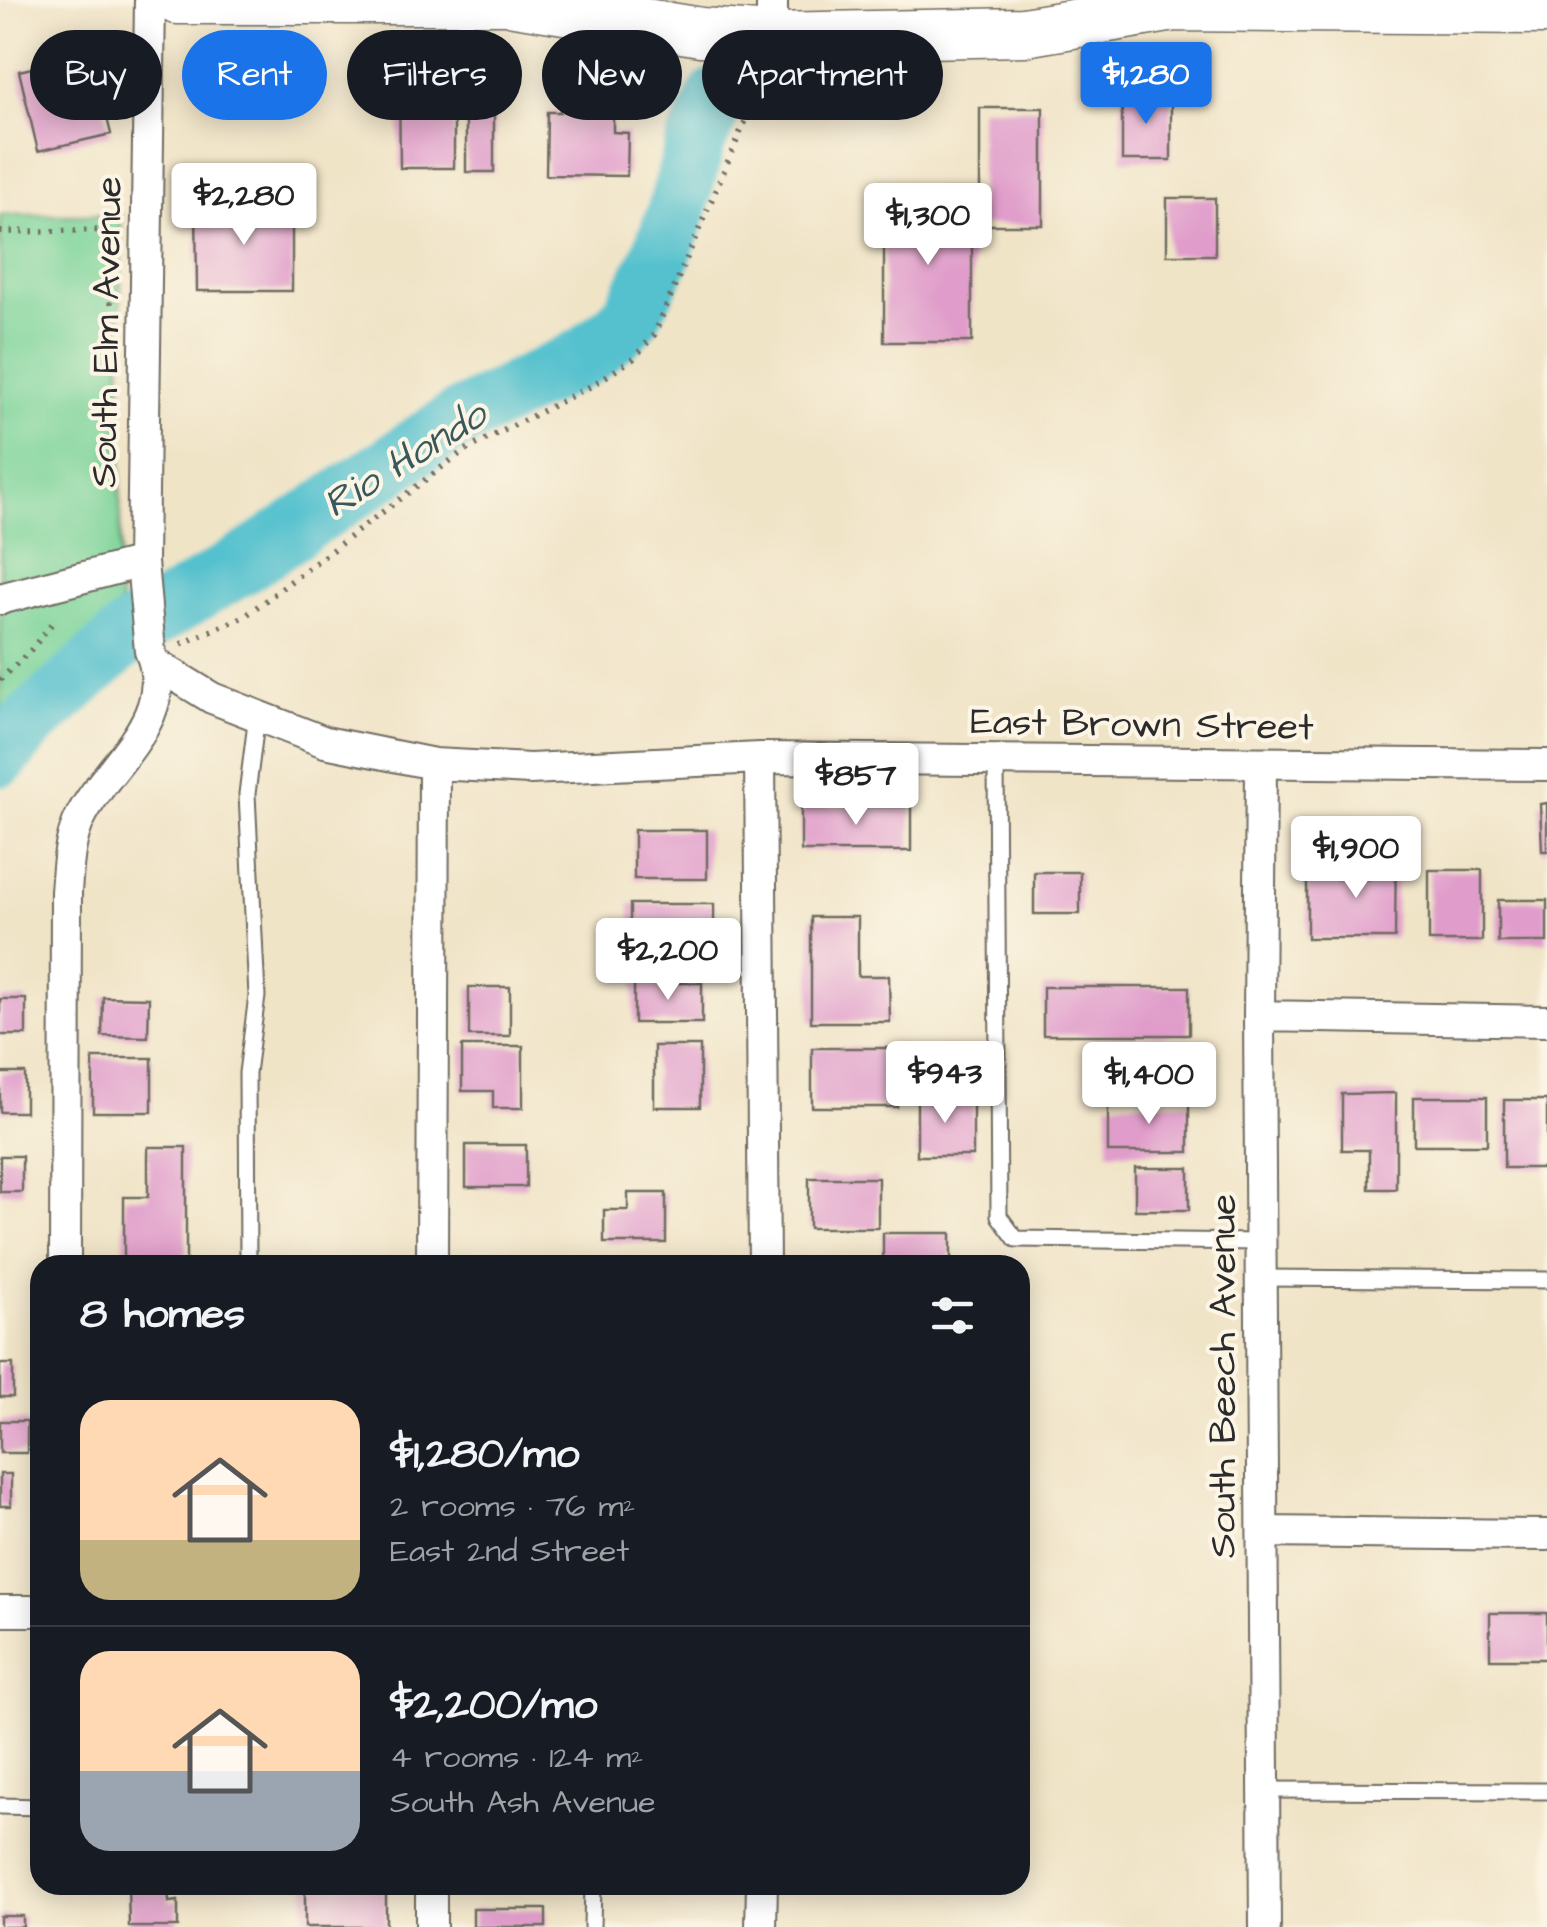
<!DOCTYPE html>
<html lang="en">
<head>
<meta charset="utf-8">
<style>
	:root { --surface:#171b24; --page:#20242c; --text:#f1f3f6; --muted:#9ea1a6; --line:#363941; --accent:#1a73e8 }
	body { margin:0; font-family:"Architects Daughter",sans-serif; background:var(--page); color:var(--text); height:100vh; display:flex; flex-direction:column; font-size:38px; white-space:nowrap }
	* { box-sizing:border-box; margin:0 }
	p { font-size:32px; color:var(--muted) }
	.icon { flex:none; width:55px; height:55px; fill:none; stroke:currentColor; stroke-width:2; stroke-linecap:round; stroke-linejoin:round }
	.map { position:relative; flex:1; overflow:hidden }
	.details { position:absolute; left:30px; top:1255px; width:1000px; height:640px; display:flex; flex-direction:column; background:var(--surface); border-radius:30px; box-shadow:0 5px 25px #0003 }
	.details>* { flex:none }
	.hud { position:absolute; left:30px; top:30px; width:1000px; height:90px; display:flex; gap:20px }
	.price { position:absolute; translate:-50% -85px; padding:0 22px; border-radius:10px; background:#fff; color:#222; font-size:32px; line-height:65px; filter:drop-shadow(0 2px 5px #0008) }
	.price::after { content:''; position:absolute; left:50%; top:60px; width:30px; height:22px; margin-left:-15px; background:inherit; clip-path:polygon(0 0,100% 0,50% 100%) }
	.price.on { background:var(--accent); color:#fff }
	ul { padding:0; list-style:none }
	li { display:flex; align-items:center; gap:30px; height:250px; padding:0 50px }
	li+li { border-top:2px solid var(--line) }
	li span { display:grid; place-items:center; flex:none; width:280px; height:200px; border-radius:30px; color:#555 }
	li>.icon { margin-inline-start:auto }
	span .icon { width:120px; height:120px; fill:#fffc; stroke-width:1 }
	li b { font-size:42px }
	h2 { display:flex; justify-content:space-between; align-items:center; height:120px; padding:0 50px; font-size:42px }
	.tag { padding:0 35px; border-radius:45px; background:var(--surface); box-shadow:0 5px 25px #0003; font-size:35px; line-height:90px }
	.tag.on { background:var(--accent); color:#fff }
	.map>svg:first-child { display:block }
	.green { fill:#7ad399; stroke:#527f62; stroke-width:2.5 }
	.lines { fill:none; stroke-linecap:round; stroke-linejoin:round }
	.river { stroke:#55c1ce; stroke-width:60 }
	.building { fill:#e09dcb }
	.lane-casing { stroke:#706c62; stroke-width:19 }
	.street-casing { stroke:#706c62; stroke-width:34 }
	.primary-casing { stroke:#706c62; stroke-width:51 }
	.path { stroke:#706c62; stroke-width:6; stroke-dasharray:2.5 8; stroke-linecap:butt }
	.lane { stroke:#fff; stroke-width:15 }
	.street { stroke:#fff; stroke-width:30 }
	.primary { stroke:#fff; stroke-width:48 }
	.labels { text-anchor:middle; stroke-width:8; stroke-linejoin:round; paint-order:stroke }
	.street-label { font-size:38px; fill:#2b2b2b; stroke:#fcf5e5 }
	.water-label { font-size:40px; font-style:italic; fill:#38585c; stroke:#fcf5e5 }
</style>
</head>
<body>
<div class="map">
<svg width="1547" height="1927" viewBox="0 0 1547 1927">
	<rect width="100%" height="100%" fill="#fcf5e5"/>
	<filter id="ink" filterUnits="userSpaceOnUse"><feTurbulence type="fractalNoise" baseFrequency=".01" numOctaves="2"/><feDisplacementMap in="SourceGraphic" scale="20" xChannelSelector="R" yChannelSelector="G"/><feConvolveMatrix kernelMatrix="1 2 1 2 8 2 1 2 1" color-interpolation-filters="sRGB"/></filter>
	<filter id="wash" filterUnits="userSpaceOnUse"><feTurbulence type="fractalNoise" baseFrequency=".0048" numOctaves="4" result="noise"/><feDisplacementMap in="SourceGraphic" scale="40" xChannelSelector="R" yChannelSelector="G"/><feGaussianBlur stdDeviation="2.25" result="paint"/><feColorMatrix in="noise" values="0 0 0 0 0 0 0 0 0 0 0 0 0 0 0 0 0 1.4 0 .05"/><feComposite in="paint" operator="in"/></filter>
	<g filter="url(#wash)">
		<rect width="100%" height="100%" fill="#f0e4c7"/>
		<path class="green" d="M0,215h121l-1,425 -92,84 -28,33z"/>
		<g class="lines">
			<path class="river" d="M0,757l28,-33 104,-93 116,-70 209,-141 129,-64 35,-29 11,-13 26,-50 17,-47 21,-76 21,-44"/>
		</g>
		<g id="blocks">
			<path class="building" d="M92,54l4,14 21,-5 6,26 -22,5 10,40 -73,17 -19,-80z
				M399,78h55v90h-54z
				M561,94h40l-1,19h13v19l15,1 -1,43 -81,-1 1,-63h13z
				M1122,94h49v66h-49z
				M466,101h28v71h-28z
				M980,108h63v117h-63z
				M884,194h88v148h-88z
				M1167,198h48v57h-48z
				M196,205h96v86h-95z
				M1547,803v48h-5l-2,-47z
				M801,806h110v45h-110z
				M634,830h73v49h-73z
				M1370,841h26l-1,97h-88v-60l62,1z
				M1429,870h53v71h-53z
				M1034,872h46v42h-46z
				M1498,900h49v42h-49z
				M630,904h84v47h-84z
				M811,917h47v59h31l1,46h-79z
				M634,983h68v40h-68z
				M469,987h41v49h-41z
				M1043,987h146v48h-146z
				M103,997l46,1 -1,39 -46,-1z
				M0,999h26v36h-26z
				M462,1046h61v62h-30v-17h-31z
				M654,1046h46v61h-46z
				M812,1048h85v59h-85z
				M1108,1048h79v44h-79z
				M93,1058h59v54h-59z
				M0,1073h25v39h-25z
				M1396,1093v96h-27v-39h-27v-56z
				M917,1097h56v59h-56z
				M1414,1097h73v48h-73z
				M1504,1100h43v68h-43z
				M1108,1102h81v50h-81z
				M466,1145h60v42h-60z
				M148,1147h38v118h-62v-68h24z
				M0,1156h22v36h-22z
				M1135,1168h54v42h-54z
				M809,1178h69v50h-69z
				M628,1193h38v50h-62v-33h24z
				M883,1233h68v32h-68z
				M0,1364h13v33h-13z
				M0,1421h27v32h-27z
				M0,1474h11v32h-11z
				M1490,1613h57v46h-57z
				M128,1885h40l1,17 9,-1v26h-49z
				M305,1885h81v42h-81z
				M473,1909h73v18h-73z
				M0,1916h23v11h-23z"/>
		</g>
	</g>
	<g filter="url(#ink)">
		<use href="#blocks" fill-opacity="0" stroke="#706c62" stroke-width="2.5"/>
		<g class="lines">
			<defs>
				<path id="lane" d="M996,761l3,455 17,23 245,3
					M248,1265l-1,-192 10,-77 -10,-202 10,-79
					M1262,1278l285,2
					M1264,1790l283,1
					M0,1806l40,1
					M592,1927l1,-42"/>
				<path id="street" d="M772,37v-37
					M0,599l142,-37
					M156,664l56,34 113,44 109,22 96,5 230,-11 787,7
					M760,758l4,507
					M1261,764l-2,252 6,911
					M1259,1016l288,5
					M65,1265l1,-373c2,-27 3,-52 15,-76 26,-52 98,-99 69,-165l-8,-89 8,-562
					M432,1265l2,-501
					M1263,1532l284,3
					M0,1611h40
					M431,1927v-42
					M761,1927l1,-42"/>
				<path id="primary" d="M177,0h354
					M515,2l186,30 71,5 252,-5 150,-25 373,3"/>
			</defs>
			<use href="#lane" class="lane-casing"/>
			<use href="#street" class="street-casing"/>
			<use href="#primary" class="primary-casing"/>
			<path class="path" d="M0,232l107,-2 4,82
				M181,644l64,-28 217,-164 129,-66 42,-27 21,-24 89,-209 26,-50
				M0,680l31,-30 25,-32"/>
			<use href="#lane" class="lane"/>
			<use href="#street" class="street"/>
			<use href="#primary" class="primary"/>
		</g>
	</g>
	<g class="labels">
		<g class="street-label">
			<text transform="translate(105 332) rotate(-89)" y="13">South Elm Avenue</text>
			<text transform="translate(1142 723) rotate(1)" y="13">East Brown Street</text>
			<text transform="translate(1222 1376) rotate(-90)" y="13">South Beech Avenue</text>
		</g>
		<g class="water-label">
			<text transform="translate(404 458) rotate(-32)" y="14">Rio Hondo</text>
		</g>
	</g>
</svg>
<b class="price on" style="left:1146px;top:127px">$1,280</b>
<b class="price" style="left:244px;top:248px">$2,280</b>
<b class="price" style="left:928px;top:268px">$1,300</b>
<b class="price" style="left:856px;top:828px">$857</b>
<b class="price" style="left:1356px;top:901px">$1,900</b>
<b class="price" style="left:668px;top:1003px">$2,200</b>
<b class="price" style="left:945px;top:1126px">$943</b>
<b class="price" style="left:1149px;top:1127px">$1,400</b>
<div class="hud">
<a class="tag">Buy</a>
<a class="tag on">Rent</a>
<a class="tag">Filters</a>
<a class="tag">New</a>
<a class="tag">Apartment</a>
</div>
<section class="details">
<h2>8 homes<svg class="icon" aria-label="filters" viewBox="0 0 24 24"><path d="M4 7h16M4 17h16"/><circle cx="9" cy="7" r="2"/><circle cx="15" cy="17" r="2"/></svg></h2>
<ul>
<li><span style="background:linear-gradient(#ffd9b3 70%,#c2b280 0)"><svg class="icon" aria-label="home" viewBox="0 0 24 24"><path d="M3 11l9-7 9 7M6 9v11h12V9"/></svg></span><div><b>$1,280/mo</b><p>2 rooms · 76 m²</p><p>East 2nd Street</p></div></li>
<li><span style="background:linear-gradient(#ffd9b3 60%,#9aa5b1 0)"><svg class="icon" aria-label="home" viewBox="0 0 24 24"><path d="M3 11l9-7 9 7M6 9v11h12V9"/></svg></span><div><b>$2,200/mo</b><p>4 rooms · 124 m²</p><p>South Ash Avenue</p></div></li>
</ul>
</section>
</div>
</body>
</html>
